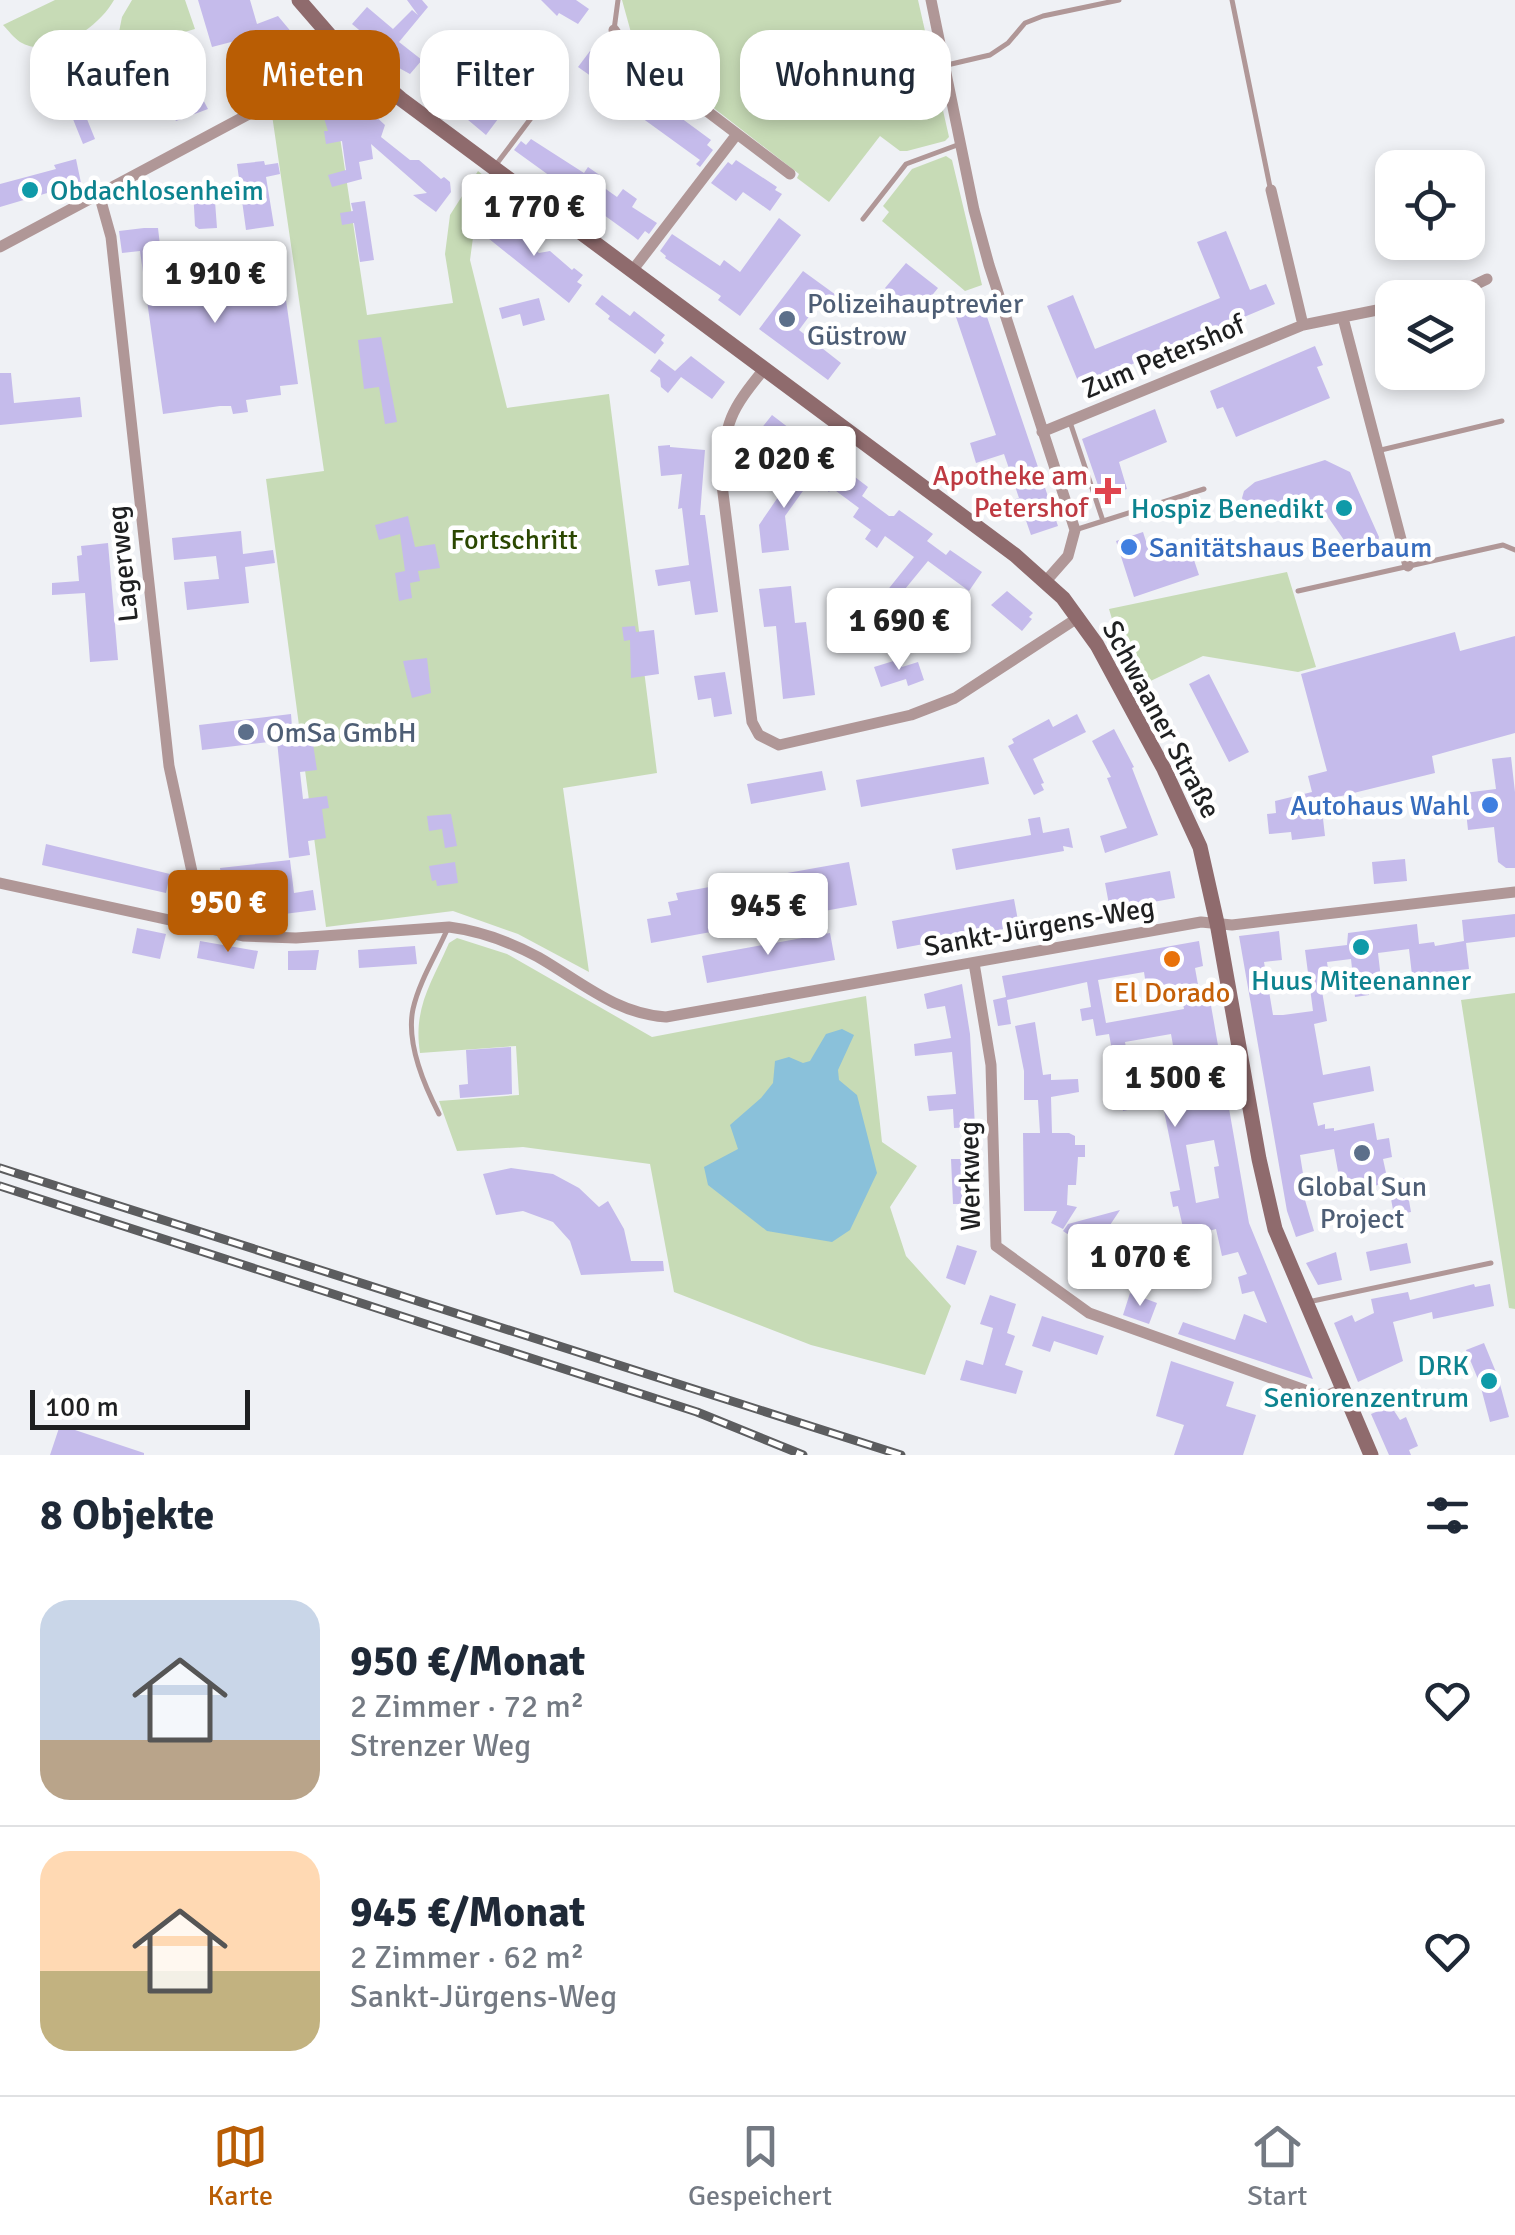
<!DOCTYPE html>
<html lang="de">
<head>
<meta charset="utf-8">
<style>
	:root { --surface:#fff; --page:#f2f2f3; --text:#1f2937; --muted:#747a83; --line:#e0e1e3; --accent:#b95d04 }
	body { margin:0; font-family:Signika,sans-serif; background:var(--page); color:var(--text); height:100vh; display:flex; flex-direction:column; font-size:38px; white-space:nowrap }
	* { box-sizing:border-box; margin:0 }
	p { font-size:32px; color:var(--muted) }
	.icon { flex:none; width:55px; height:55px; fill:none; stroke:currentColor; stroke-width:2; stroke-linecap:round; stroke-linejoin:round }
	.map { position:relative; height:1455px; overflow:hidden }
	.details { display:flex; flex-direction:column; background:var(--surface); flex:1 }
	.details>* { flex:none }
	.top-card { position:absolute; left:30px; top:30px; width:1000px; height:90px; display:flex; gap:20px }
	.tools { position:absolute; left:1375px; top:150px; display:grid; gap:20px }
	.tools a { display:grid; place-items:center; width:110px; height:110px; border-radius:20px; background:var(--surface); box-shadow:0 5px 15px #0003; font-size:50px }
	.scale { position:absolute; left:30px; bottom:25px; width:220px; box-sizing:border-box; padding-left:10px; border:5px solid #1f2021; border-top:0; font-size:28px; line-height:35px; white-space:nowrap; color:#1f2021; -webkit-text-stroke:8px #fff; paint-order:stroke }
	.price { position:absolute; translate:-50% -85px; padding:0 22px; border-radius:10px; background:#fff; color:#222; font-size:32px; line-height:65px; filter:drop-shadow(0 2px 5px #0008) }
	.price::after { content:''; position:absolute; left:50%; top:60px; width:30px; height:22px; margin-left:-15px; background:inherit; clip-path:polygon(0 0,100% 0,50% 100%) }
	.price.active { background:var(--accent); color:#fff }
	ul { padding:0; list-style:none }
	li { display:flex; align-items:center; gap:30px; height:250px; padding:0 40px }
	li+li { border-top:2px solid var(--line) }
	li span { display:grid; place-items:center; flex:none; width:280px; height:200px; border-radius:30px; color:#555 }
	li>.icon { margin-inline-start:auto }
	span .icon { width:120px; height:120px; fill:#fffc; stroke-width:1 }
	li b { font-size:42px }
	h2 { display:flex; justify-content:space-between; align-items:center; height:120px; padding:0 40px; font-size:42px }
	.tag { padding:0 35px; border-radius:30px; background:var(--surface); box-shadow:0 5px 15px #0003; font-size:35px; line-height:90px }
	.tag.active { background:var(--accent); color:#fff }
	.menu { display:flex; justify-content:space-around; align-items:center; height:140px; border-top:2px solid var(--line); background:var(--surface); font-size:28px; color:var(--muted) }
	.menu a { display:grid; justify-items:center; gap:5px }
	.menu .active { color:var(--accent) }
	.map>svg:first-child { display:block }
	.green { fill:#c7dbb6 }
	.water { fill:#8ac1da }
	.building { fill:#c5bbeb; fill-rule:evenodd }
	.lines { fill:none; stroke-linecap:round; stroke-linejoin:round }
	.service { stroke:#b09797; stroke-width:5 }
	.minor { stroke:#b09797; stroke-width:11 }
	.secondary { stroke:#8f6b6d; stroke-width:15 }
	.rail-casing { stroke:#5c5d5f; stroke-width:9 }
	.rail { stroke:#fff; stroke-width:5; stroke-dasharray:15; stroke-linecap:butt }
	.culture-dot { fill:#0f9aa8; stroke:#fff; stroke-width:4 }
	.service-dot { fill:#5c6f8a; stroke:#fff; stroke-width:4 }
	.health-dot { fill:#e0444e; stroke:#fff; stroke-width:4 }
	.shop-dot { fill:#3f7fe0; stroke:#fff; stroke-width:4 }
	.food-dot { fill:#e8710a; stroke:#fff; stroke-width:4 }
	.labels { text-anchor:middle; stroke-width:9; stroke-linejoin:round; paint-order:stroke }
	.culture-label { font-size:28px; fill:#0d838f; stroke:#fff; text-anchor:end }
	.service-label { font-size:28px; fill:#4e5e75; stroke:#fff; text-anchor:start }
	.street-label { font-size:28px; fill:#1f2021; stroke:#fff }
	.health-label { font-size:28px; fill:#be3a42; stroke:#fff; text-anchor:end }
	.park-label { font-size:28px; fill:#2b4701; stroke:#fff }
	.shop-label { font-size:28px; fill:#366cbe; stroke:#fff; text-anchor:start }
	.food-label { font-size:28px; fill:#c56008; stroke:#fff }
</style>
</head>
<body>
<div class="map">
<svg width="1515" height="1455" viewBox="0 0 1515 1455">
	<rect width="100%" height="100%" fill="#eff1f5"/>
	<path class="green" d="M55,0h59c-15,27 -62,61 -94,42 -6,-4 -12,-12 -17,-17z
		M132,0h53l10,29 -80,23 7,-35z
		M622,0h296l31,137 -4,4 -38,10h-7l-20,-15 -51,66 -32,-24 2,-4 -164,-127z
		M331,78l36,237 86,-12 -8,-49 5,-39 28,-44 25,20 -29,39 -4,30 37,148 102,-14 48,379 -94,15 26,184 -71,-38 -65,-23 -127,16 -60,-448 58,-8 -52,-356 43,-32z
		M946,156l6,4 30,125 -17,6 -83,-70 7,-9 -6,-6 29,-37z
		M1287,572l29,95 -18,5 -95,-16 -65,31 -13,-24 -16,-54z
		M457,938l50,16 145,83 214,-41 16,146 35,24 -27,41 16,49 45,50 -26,69 -114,-30 -137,-53 -24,-128 -127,-17 -66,4 -18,-50 80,-6 -3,-49 -96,7c-7,-45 11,-69 29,-110z
		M1515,993v316l-6,-1 -48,-308z"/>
	<path class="water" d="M842,1029l12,6 -16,35 1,10 18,15 20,78 -27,57 -18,12 -65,-11 -59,-46 -4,-18 34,-18 -8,-24 31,-27 12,-15 2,-22 14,-4 14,6 7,-2 16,-27z"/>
	<path class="building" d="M198,0h52l7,24 21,-8 25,30 -15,14 -3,-3 -5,4 -13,-15 -28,9 -4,-14 -23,6z
		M407,0h15l6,7 -29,35 23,18 -12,14 -20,-11 -15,-14 3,-3 -26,-22 15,-17 26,22 19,-19 6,5z
		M541,0h35l13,9 -11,15 -19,-11 -2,3z
		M507,47l14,11 4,-5 17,12 -13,18 -30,-25z
		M590,51l121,89 -4,5 6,5 -13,17 -4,-3 4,-4 -98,-71 3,-3 -27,-19z
		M62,57l33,82 -12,5 -33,-82z
		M349,76l8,8 -11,13 23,19 3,-3 13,12 -4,12 29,23h9l22,19 3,-2 6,5 1,10 -15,20 -23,-17 14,-2 -56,-49 2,15 -14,3 3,17 -30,8 -4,-12 18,-5 -4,-29 -16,3 -2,-13h4l-10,-32 14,-5z
		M468,86l8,6v4l25,19 -15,20 -43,-36 5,-10 6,-2 4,3z
		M194,88l3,5 2,-1 9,17 -32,12 -7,-13 18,-10 -3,-4z
		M531,139l53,34 4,-6 13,9 -5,6 21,15 6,-8 14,10 -5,8 25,16 -8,11 -4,-3 -7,9 -5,-4 -119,-86 7,-9 5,4z
		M76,159l5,24 -81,24v-23l56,-15 -2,-4z
		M736,160l41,27 -2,3 7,4 -12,17 -27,-19 -7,9 -25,-18 17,-21 4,3z
		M264,161l1,4 13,-2 2,11 -14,3 8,49 -28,4 -9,-66z
		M214,188l3,40 -18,1 -4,-3 -2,-37z
		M365,201l9,59 -14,2 -6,-39 -12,2 -2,-12 13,-2 -2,-8z
		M495,215l15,15 17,9 1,6 11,8 11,-2 22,19 2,-2 9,7 -6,7 5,3 -13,18 -91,-73 8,-11 4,3z
		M779,218l22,17 -61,81 -22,-16 3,-4 -56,-38 1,-2 -6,-5 12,-17 48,32 4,-6 16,12z
		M144,228h14l3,26 20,-3 2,14 96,-14 19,133 -18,2 1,9 -35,5 2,12 -15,2 -2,-8h-11l-57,8 -23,-163 -18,2 -3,-22z
		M1226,231l24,59 16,-6 9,20 -195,82 -33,-80 26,-11 22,54 125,-51 -23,-56z
		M906,263l32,25 -21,26 -32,-26z
		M803,271l33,24 -11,13 -6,-5 -20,27 42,33 -13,17 -69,-51z
		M602,295l28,21 4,-5 31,24 -4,5 3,3 -9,11 -47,-35 2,-3 -15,-12z
		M539,298l6,22 -22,6 -3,-12 -18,5 -3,-11z
		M984,308l74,218 -27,9 -9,-26 -5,2 -4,-11 6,-2 -15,-44 -28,9 -6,-20 26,-8 -40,-118z
		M381,337l16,85 -12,2 -6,-37 -15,2 -6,-49z
		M1315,346l8,19 -6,2 13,31 -94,39 -13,-30 -6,2 -7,-18z
		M691,356l34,26 -13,17 -31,-22 -13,16 -7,-6 -1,-9 -10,-7 9,-12 16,12z
		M0,373h11l3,30 66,-6 2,20 -82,8z
		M1155,409l12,33 -48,20 8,27 -25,8 -20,-58z
		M772,415l34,26 -12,15 -21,-16 -9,16 -10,-6 10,-17 -4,-3z
		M670,445v2l35,3 -5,65h5l13,97 -23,3 -5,-34 -32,5 -3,-16 34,-5 -7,-57 -4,1 4,-35 -21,2 -3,-30z
		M804,459l14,11 -33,46 4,34 -27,3 -3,-28z
		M1325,460l25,12 29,65 -4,17 -16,4 -6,-5 -32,-46 -10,-4 -55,8 -11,-6 -3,-7 2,-7 11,-9z
		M834,461l34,26 -6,9 27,20h5l5,-6 34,24 -6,7 19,14 4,-5 32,22 -13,19 -41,-30 -36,44 -10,-8 32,-40 -29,-21 -8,12 -12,-9 6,-9 -18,-13 6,-9 -27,-20 -3,4 -15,-12 12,-16 4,2z
		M408,516l7,31 20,-3 5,24 -22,3 2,10 -10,2 2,15 -13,3 -4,-28 10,-2 -5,-37 -21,6 -4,-15z
		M241,531l2,23 30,-4 2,13 -30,4 4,36 -62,7 -3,-28 35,-3 -3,-23 -42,4 -2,-22z
		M1143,532l8,25 50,-16 5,15 -12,4 5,15 -65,22 -18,-56z
		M108,543l10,117 -28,2 -5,-69 -33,2v-12l27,-2 -2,-25 5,-1 -1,-9z
		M791,586l4,37 11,-1 9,73 -32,4 -7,-73 -12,1 -5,-38z
		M1007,591l26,22 -4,4 3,2 -10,12 -31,-26z
		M635,626l1,6 18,-2 5,44 -28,4 -1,-38 -6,1 -2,-14z
		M1455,632l5,19 55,-15v97l-83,23 3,17 -114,28 4,35 -33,4 -1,-8 -22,2 -2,-20 9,-1 -1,-12 37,-9 -4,-16 19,-5 -26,-97z
		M427,658l4,35 -19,5 -9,-37z
		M900,659l2,8 16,-5 6,18 -16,6 -2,-7 -25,8 -7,-20z
		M725,672l7,42 -18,3 -3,-19 -13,2 -4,-24z
		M1209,674l40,78 -20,10 -40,-78z
		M291,714l1,13 18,-3 7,46 -17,2 3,27 24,-3 2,12 -7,1 4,29 -18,3 2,14 -21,3 -12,-117 -75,9 -3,-25z
		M1077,714l9,18 -53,27 11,24 -3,1 3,6 -10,5 -26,-49 6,-3 -2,-4 37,-20 4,8z
		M1114,729l20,38 -2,1 26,67 -53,18 -5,-17 27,-8 -20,-50 4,-1 -19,-36z
		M984,757l5,27 -128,23 -5,-27z
		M1511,757l4,35v76h-9l-8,-6 -4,-35 -26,3 -4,-37 32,-4 -4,-30z
		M822,771l4,19 -75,14 -4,-20z
		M451,814l6,32 -12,2 -3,-19 -13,2 -2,-15z
		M1040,817l3,16 26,-5 4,20 -10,-2 1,5 -108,19 -4,-21 79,-14 -3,-16z
		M46,844l124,30 -4,19 -124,-28z
		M1405,859l2,22 -33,3 -2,-22z
		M290,860l4,33 19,-3 3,20 -63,8 -1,-10 -26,3 -6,-43z
		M455,862l3,21 -21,3 -1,-6 -4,1 -3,-15z
		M849,862l8,43 -206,38 -4,-24 24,-4 -3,-13 10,-2 -2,-7z
		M1170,871l5,27 -65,12 -5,-27z
		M1014,899l5,27 -122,23 -5,-28z
		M1515,914v23l-49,6 3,26 -57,6 -3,-26 -31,4 3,26 -14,2 2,14 -14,2 -4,-38 -24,3 4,27 -9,2 5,30 -13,3 9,51 47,-9 4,25 -61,12 5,23 7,-2v5l9,-1v3l40,-8 3,17 12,-2 3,19 -9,2 5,23 17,-4 6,34 -17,3 -6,-32 -83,17 9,31 -18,6 -9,-26 -48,-275 40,-5 3,29 -18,2 9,53h10l30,-4 -8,-61 42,-5 1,-12 69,-9 2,20 15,-2 1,4 29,-5 -2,-21zM1334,1149l6,33 -35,4 -5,-31z
		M137,928l29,6 -6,25 -28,-6z
		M830,933l5,27 -128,23 -5,-27z
		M200,941l58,10 -4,18 -57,-11z
		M1199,941l4,25 -8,2 5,28 9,-2 40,229 64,156 -135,-45 5,-12 52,18 9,-26 23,9 -13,-32 -12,3 -4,-17 9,-3 -9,-22 -16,4 -6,-27 -22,6 3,11 -41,8 4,17 -55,12 -12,-8 -3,4 -21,-14 13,-21 -19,-13 5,-7 52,-14 -12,18 5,3 -18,27 21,14 14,-23 -11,-7 42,-8 1,6 23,-4 -7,-30 -5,1 -3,-15 10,-2 -16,-79 20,-3 -13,-74 -46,8 12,66 -14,3 -14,-77 -13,2 -3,-17 -11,2 -2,-12 11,-2 -4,-25 -80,18 4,24 -13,2 -5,-26 13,-3 -4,-21zM1144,972l3,20 33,-6 4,23 -78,14 -8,-43zM1214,1140l5,26 -5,1 5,31 -23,5 -10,-58z
		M415,946l2,18 -58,4 -1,-18z
		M319,950l-3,20h-28v-19z
		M962,984l8,50 5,93 -21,1 -1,-19 -24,2 -2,-15 29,-2 -4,-42 -37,4 -1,-12 37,-6 -6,-32 -18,3 -3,-15z
		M1035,1022l8,53 8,-1v6l27,-1 1,13 -28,5 1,36h17l6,3v9h10v12h-7l-2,28h-8l-1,20 10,2 -14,22 -12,-6 6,-12h-33l-1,-78h17l-2,-33h-14v-29l-9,-45z
		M511,1047l1,47 -52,4 -1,-13 9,-1 -2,-34z
		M951,1159h24l-2,45h-20z
		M511,1168l42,6 26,14 20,19 9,-6 16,28 7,32h32l1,10 -83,4 -11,-34 -17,-19 -30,-11 -27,4 -13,-41z
		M1407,1243l4,20 -41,8 -4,-19z
		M957,1245l20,6 -12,34 -19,-7z
		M1336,1252l6,28 -24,5 -12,-22z
		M1474,1284l1,3 15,-3 4,22 -61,13 -1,-7 -39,10 10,39 -45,21 -24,-59 18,-8 3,7 19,-9 -3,-14 37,-7 2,8z
		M1130,1293l27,10 -8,21 -26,-9z
		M990,1295l26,9 -9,29 8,3 -10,29 18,6 -7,23 -56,-14 6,-20 17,5 10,-37 -13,-4z
		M1042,1316l62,20 -7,19 -43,-14 -4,11 -18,-6z
		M1484,1343l14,34 11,40 -19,5 -10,-38 -14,-34z
		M1171,1361l63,21 -8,24 30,9 -13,40h-69l10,-30 -28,-9z
		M1391,1406l9,14 6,-3 12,29 -9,4 2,5h-22l-18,-41z
		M60,1425l84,28v2h-94z"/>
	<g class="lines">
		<path class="service" d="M1232,0l38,187
			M614,30l4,-30
			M947,65l43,-10 18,-12 17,-20 18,-7 76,-16
			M495,166l58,-77
			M863,219l43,-55 54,-20
			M1070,422l33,99
			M1381,450l121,-29
			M1078,529l126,-40
			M1298,591l205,-46 12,5
			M439,1114c-15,-29 -33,-72 -26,-105 6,-27 23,-54 34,-79
			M1308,1302l183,-39"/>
		<path class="minor" d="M931,0l43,210 15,55 86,265 -7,26 -22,25
			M614,30l15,22 161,122
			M1271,190l32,135
			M99,194l12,43 58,529 35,161
			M0,247l275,-147 63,-55
			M632,271l105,-137
			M1436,298l24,-6 27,-13
			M1343,318l65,248
			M765,368c-36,44 -39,52 -44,109l31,245 7,13 20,10 132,-30 44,-17 124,-81
			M1042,432l261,-107 89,-18
			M0,883l243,53 53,2 153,-11c32,4 61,15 89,30 42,24 78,57 128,60l535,-95 31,3 283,-33
			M974,963l17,102 5,181 93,67 227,81 12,1 14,-6"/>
		<path class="secondary" d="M299,0l39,45 63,54 614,456 48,43 34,47 67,124 36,78 17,76 42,236 16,70 96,226"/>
		<defs>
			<path id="rail" d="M0,1168l901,287
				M0,1186l697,226 106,43"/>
		</defs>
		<use href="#rail" class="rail-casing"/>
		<use href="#rail" class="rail"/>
	</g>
	<g class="culture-dot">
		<circle cx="30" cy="190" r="10"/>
		<circle cx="1344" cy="508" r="10"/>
		<circle cx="1361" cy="947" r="10"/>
		<circle cx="1489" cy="1381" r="10"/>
	</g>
	<g class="service-dot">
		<circle cx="787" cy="319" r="10"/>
		<circle cx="246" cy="732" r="10"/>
		<circle cx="1362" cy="1153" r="10"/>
	</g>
	<path class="health-dot" d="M1103 476h10v10h10v10h-10v10h-10v-10h-10v-10h10z"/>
	<g class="shop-dot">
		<circle cx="1129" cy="547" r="10"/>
		<circle cx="1490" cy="805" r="10"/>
	</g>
	<circle class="food-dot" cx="1172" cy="959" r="10"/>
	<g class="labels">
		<g class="culture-label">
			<text x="50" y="200" text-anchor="start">Obdachlosenheim</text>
			<text x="1324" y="518">Hospiz Benedikt</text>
			<text x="1361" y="990" text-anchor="middle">Huus Miteenanner</text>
			<text x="1469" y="1375">DRK<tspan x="1469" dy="32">Seniorenzentrum</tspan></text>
		</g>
		<g class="service-label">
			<text x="807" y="313">Polizeihauptrevier<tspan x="807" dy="32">Güstrow</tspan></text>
			<text x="266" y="742">OmSa GmbH</text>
			<text x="1362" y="1196" text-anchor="middle">Global Sun<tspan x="1362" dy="32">Project</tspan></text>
		</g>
		<g class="street-label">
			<text transform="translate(1163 356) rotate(-23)" y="10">Zum Petershof</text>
			<text transform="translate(122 564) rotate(-96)" y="10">Lagerweg</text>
			<text transform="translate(1162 719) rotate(62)" y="10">Schwaaner Straße</text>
			<text transform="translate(1039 926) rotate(-10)" y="10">Sankt-Jürgens-Weg</text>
			<text transform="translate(969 1176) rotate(-91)" y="10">Werkweg</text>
		</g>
		<g class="health-label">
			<text x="1088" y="485">Apotheke am<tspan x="1088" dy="32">Petershof</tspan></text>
		</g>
		<g class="park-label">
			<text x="514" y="549">Fortschritt</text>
		</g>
		<g class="shop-label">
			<text x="1149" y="557">Sanitätshaus Beerbaum</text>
			<text x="1470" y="815" text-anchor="end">Autohaus Wahl</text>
		</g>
		<g class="food-label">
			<text x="1172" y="1002">El Dorado</text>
		</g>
	</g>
</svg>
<div class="tools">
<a><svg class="icon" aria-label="locate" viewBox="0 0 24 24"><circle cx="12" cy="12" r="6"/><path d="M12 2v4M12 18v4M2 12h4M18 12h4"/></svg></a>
<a><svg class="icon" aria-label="layers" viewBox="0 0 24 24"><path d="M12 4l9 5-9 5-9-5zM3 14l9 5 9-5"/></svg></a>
</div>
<div class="scale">100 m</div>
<b class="price" style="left:534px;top:259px">1 770 €</b>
<b class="price" style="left:215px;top:326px">1 910 €</b>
<b class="price" style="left:784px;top:511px">2 020 €</b>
<b class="price" style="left:899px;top:673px">1 690 €</b>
<b class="price active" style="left:228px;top:955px">950 €</b>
<b class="price" style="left:768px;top:958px">945 €</b>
<b class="price" style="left:1175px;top:1130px">1 500 €</b>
<b class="price" style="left:1140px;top:1309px">1 070 €</b>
<div class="top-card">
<a class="tag">Kaufen</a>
<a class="tag active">Mieten</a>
<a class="tag">Filter</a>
<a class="tag">Neu</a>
<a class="tag">Wohnung</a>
</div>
</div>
<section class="details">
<h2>8 Objekte<svg class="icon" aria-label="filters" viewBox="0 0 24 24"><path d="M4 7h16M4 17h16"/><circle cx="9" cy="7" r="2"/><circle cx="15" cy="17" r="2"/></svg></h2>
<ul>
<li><span style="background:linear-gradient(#c9d6e8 70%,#b9a48a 0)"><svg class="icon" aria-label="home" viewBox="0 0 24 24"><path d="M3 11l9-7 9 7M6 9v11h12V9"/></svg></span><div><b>950 €/Monat</b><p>2 Zimmer · 72 m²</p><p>Strenzer Weg</p></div><svg class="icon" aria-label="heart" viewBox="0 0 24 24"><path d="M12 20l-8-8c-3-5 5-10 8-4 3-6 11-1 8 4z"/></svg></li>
<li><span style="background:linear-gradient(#ffd9b3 60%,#c2b280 0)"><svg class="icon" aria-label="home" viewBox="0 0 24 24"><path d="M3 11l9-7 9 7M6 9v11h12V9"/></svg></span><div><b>945 €/Monat</b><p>2 Zimmer · 62 m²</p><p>Sankt-Jürgens-Weg</p></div><svg class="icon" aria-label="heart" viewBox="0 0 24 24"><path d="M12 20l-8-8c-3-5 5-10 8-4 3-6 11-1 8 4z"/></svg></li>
</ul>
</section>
<nav class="menu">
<a class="active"><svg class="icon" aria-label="map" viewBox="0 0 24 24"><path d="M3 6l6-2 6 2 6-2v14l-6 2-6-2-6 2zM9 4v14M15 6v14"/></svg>Karte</a>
<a><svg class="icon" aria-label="saved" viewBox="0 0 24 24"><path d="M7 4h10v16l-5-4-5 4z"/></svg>Gespeichert</a>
<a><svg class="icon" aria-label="home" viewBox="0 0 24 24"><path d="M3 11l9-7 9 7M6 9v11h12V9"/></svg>Start</a>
</nav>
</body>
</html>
